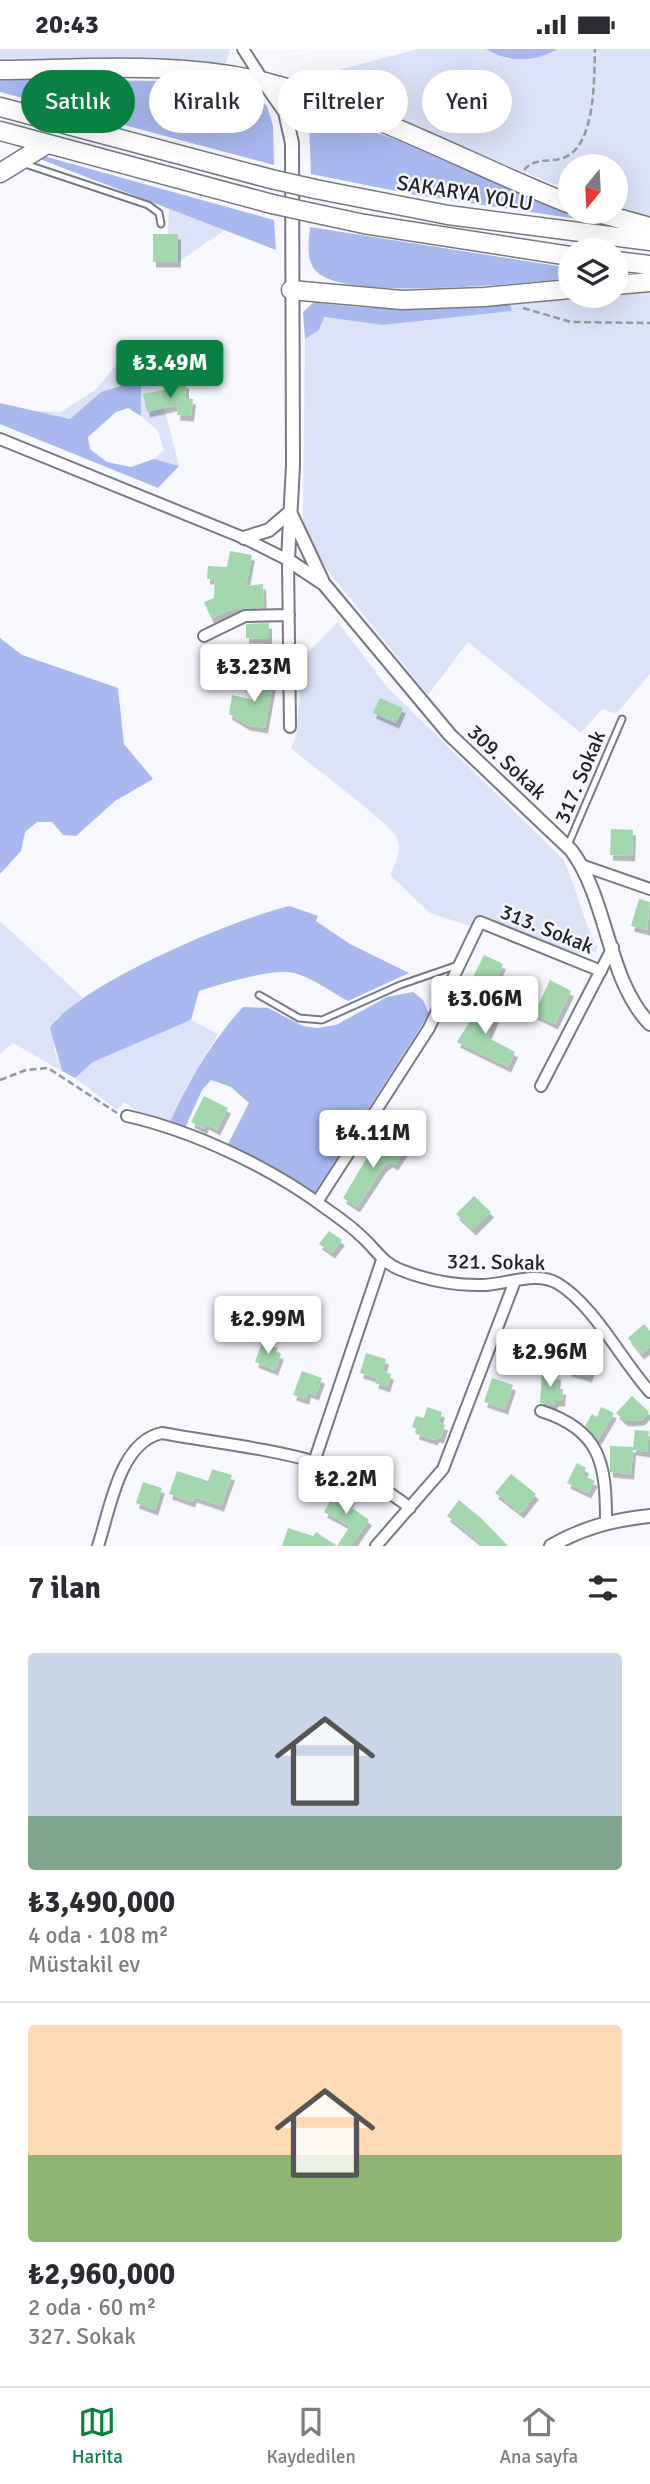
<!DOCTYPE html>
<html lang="tr">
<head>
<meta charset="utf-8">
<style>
	:root { --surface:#fff; --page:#f7f7f7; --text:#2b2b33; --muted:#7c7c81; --line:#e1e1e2; --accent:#0b8043 }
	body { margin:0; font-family:Signika,sans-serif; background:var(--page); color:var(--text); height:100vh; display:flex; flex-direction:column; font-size:26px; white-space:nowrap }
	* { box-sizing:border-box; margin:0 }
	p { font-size:23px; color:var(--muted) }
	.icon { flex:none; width:38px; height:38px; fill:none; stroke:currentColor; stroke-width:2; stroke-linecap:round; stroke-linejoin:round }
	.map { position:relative; height:1497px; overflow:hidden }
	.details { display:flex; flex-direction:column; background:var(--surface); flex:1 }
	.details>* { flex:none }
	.top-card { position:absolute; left:21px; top:21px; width:609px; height:63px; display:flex; gap:14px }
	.needle { width:46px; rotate:198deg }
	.buttons { position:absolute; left:558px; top:105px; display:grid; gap:14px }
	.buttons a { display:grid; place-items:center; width:70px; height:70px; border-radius:50%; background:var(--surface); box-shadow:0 7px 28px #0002; font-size:35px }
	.price { position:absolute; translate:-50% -60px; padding:0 16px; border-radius:7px; background:#fff; color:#222; font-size:23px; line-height:46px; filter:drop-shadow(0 2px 4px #0008) }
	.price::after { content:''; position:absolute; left:50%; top:42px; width:21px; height:16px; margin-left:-10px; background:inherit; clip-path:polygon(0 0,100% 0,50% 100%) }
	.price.selected { background:var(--accent); color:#fff }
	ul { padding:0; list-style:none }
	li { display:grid; align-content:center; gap:14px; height:371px; padding:0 28px }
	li+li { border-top:2px solid var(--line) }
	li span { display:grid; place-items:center; height:217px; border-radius:7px; color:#555 }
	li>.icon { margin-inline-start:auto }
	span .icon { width:126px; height:126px; fill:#fffc; stroke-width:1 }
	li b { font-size:30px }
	h2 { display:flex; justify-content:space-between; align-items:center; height:84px; padding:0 28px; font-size:30px }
	.tag { padding:0 24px; border-radius:32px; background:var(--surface); box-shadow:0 7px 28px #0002; font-size:24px; line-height:63px }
	.tag.selected { background:var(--accent); color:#fff }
	.status { display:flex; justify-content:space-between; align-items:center; height:49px; padding:0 35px; background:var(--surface); direction:ltr }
	.status svg { height:19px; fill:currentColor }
	.menu { display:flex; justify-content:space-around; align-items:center; height:98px; border-top:2px solid var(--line); background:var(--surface); font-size:19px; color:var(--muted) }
	.menu a { display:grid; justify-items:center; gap:4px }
	.menu .selected { color:var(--accent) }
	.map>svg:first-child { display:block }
	.green { fill:#dce2f7 }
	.forest { fill:#a9b8ee }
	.building { fill:#a2d7ae; filter:url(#shadow) }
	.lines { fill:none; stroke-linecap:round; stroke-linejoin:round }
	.service-casing { stroke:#777a83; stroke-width:9 }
	.minor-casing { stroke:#777a83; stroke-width:14 }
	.tertiary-casing { stroke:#777a83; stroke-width:16 }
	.trunk-casing { stroke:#777a83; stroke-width:21 }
	.path { stroke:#96989d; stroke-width:2.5; stroke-dasharray:7 3.5; stroke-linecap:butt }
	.service { stroke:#fff; stroke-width:5 }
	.minor { stroke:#fff; stroke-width:10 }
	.tertiary { stroke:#fff; stroke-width:12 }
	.trunk { stroke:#fff; stroke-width:18 }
	.trunk-bridge-casing { stroke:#777a83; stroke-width:21; stroke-linecap:butt }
	.trunk-bridge { stroke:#fff; stroke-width:18 }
	.labels { text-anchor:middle; stroke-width:5; stroke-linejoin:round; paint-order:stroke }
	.street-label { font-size:21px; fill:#222327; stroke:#f6f8fe }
</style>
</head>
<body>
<div class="status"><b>20:43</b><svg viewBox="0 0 49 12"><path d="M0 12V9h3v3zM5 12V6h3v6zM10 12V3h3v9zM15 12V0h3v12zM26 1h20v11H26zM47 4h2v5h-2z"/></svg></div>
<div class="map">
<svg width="650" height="1497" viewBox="0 0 650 1497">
	<defs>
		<filter id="shadow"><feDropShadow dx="3" dy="5.5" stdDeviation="0" flood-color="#0004"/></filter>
	</defs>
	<rect width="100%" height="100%" fill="#f6f8fe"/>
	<path class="green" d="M0,0h230l-4,15 -66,-4h-160z
		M418,0h68l22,10 48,-10h94v168l-34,-10v-41h-46v25l-221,-91 -57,-18z
		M169,160l56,21 -47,32v-28h-10z
		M650,240v385l-34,40 -14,-5 -21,24 -113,-91 -40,53 -107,-133 -13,-23 -5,-20 2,-180 13,-9 6,-13 60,8 128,-14 -2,-8 65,-7h41v-5z
		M141,296l13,24 25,97 -25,-7 10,-9 -6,-19 -17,-15v-36l-40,12 -31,27 -36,-8 27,1 34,-22 22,-26z
		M338,573l49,65 176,172c14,29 19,61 35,89l-2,4 -20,2 -94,-37 -8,-1 -4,10 -40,-13 -40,-38c6,-11 12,-25 7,-37 -7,-15 -88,-74 -106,-90l5,-12 7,-79z
		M0,872l83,77 -27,21 -2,31 8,21 -49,-28 -13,11z
		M191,971l27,14 -31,52 -17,36 -33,-11 -13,-9 -7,8 -42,-32 18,-16z"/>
	<path class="forest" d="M486,0h70v1c-23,12 -47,13 -70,-1z
		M0,30l162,2 78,9 15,5 12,11 6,20 1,39 -274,-73z
		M316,61l86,32 176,77 -162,-24 -105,-21 -2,-51z
		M47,108l227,63 2,30 -239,-92z
		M310,178l260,41v10c-46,5 -222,24 -253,-6 -12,-11 -8,-31 -7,-45z
		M314,253c66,10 129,8 196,1l2,8 -129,14 -59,-8 -5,13 -14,9 -2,-27z
		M141,331v36l-13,-8 -12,4 -28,25 2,12 17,13 24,5 23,-8 25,7 -21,22 -158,-64v-21l70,16 31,-27z
		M0,589l22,17 96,33 6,56 29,35 -38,22 -39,35 -13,-1 -11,-13h-15l-12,10 -4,19 -21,23z
		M290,857l28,10 -2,5 34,23 59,29 -61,28c-17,-9 -35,-23 -54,-28 -21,-5 -74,11 -95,18l-8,29 -98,42 -18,16 -13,-7 -12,-43c30,-44 187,-110 240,-122z
		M413,943l10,8 6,14 -114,178 -88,-46 22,-43 -18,-16 -20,-7 -9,10 -17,38 -15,-6c19,-42 42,-81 73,-115l25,1 35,18 14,2 19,-3 51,-28z"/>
	<path class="building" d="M153,185h25v28h-25z
		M172,333l14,1v15l7,1 -2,17 -14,-1 1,-10 -31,7 -4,-18 29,-6z
		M230,502l22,4 -6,31 17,-2 1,24 -31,1 -22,9 -7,-16 10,-4 1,-19h-8l1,-13 19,1z
		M269,574v16l-23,-1v-14z
		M256,627l18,2 -9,50 -18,-3 -18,-11 3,-19 22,5z
		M380,649l23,10 -7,15 -23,-10z
		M611,780l22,1 -1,26 -22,-1z
		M639,850l11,3 -3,28 -16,-4z
		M484,906l19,9 -11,25 -20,-10z
		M550,931l21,11 -16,33 -21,-10z
		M486,952l10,5 -4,9 4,2 -9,20 28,15 -7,15 -51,-25 23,-37 3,2z
		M204,1047l24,12 -11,22 -11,-6 -2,5 -13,-7z
		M386,1088l19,13 -10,15 -5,-3 -6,4 -27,41 -14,-9 32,-54 4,3z
		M474,1147l17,16 -18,18 -17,-16z
		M329,1182l13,9 -10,13 -13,-9z
		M644,1275l6,7v16l-9,7 -13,-16z
		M262,1293l16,6 -2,4 5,2 -6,16 -20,-8z
		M574,1301l21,7 -6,20 -21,-6z
		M366,1304l20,6 -3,12 8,3 -4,13 -12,-4 2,-5 -17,-5z
		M302,1322l20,7 -6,17 -8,-3 -2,7 -13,-4z
		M542,1324l16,1 -1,15h6l-1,12h-7l-1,4 -14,-2z
		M492,1329l21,7 -8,24 -21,-7z
		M632,1347l17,16 -7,8 -17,1 -9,-8z
		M427,1358l15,5 -3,11 6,2 -4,13 -5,-1 -1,3 -19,-6 1,-5 -5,-2 4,-11 8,2z
		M601,1358l13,6 -16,27 -13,-14 7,-12 5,3z
		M635,1381l14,1 -2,21 -14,-2 -2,24 -21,-2v-26l23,1z
		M577,1414l9,5 -3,7 12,6 -7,12 -21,-10z
		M212,1420l20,6 -11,31 -27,-9 -2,5 -23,-8 8,-23 31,10z
		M511,1425l25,20 -15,19 -26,-20z
		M143,1433l19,6 -7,22 -19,-7z
		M338,1438l15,8 -5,10 21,15 -18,26h-14l13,-20 -26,-14z
		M459,1451l23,19 26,27h-24l-37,-30z
		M288,1479l25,8 3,-4 21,14h-55z"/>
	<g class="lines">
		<defs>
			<path id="service" d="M25,115l123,41 11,8 2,11
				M568,796l54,-126
				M259,946l40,23 23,2 78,-35 58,-20"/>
			<path id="minor" d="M243,0l21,33
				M0,390l244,99 44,22 2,167
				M204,587l41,-20 44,-1
				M581,816l69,24
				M541,1037l72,-139
				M127,1067c67,15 145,52 201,94 11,8 23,16 33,26 15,13 21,27 40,34 25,10 51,15 78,15 25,1 55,-15 78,-2 36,21 65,78 93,109
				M317,1153l112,-174 51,-106 121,49
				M541,1362c60,19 65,53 65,110
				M314,1413l68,-202
				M98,1497c12,-36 21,-104 64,-113 80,15 184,21 248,75
				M376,1497l67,-77 72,-188"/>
			<path id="tertiary" d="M264,33l21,30 7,31 1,322 -5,95 36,24 126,151 121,115c37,49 36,130 79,174
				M244,489l25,-8 21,-18 32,68
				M551,1497c33,-19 62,-26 99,-30"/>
			<path id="trunk" d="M0,21c87,-1 180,-9 265,12 106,27 204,82 305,122
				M0,58l271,72
				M0,82l272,73
				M0,124l47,-29
				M315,140l133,26 202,26
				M595,163l55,15
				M313,164l51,11 206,32
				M616,212l34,4
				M616,236l34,-3
				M291,241l111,10 82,-3 86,-8"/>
		</defs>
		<use href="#service" class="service-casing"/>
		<use href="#minor" class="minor-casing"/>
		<use href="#tertiary" class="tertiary-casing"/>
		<use href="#trunk" class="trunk-casing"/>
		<path class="path" d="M524,121c11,-13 24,-7 39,-12 33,-11 31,-80 32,-109
			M523,259l48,14 79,1
			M0,1031l26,-10 22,-2 69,45"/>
		<use href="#service" class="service"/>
		<use href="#minor" class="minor"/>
		<use href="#tertiary" class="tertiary"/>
		<use href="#trunk" class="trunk"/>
		<defs>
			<path id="trunk-bridge" d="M271,130l44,10
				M272,155l41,9"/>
		</defs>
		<use href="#trunk-bridge" class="trunk-bridge-casing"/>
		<use href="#trunk-bridge" class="trunk-bridge"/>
	</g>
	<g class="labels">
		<g class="street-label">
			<text transform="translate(465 144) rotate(9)" y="7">SAKARYA YOLU</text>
			<text transform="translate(507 713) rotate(43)" y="7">309. Sokak</text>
			<text transform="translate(580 728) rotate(-67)" y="7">317. Sokak</text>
			<text transform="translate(547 880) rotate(22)" y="7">313. Sokak</text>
			<text transform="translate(496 1213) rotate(1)" y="7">321. Sokak</text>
		</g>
	</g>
</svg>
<div class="buttons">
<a><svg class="needle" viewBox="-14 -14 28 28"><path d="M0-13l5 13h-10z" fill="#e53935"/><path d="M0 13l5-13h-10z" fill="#7c7c81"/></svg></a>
<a><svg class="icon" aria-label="layers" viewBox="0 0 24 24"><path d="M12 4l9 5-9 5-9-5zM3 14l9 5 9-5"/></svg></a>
</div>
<b class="price selected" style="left:170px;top:351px">₺3.49M</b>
<b class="price" style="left:254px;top:655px">₺3.23M</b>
<b class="price" style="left:485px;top:987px">₺3.06M</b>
<b class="price" style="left:373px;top:1121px">₺4.11M</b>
<b class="price" style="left:268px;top:1307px">₺2.99M</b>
<b class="price" style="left:550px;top:1340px">₺2.96M</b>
<b class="price" style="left:346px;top:1467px">₺2.2M</b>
<div class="top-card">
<a class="tag selected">Satılık</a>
<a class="tag">Kiralık</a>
<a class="tag">Filtreler</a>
<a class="tag">Yeni</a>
</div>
</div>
<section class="details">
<h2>7 ilan<svg class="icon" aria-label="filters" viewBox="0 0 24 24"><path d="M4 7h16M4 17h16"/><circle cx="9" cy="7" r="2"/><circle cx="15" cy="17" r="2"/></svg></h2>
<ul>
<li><span style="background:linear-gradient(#c9d6e8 75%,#7fa58c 0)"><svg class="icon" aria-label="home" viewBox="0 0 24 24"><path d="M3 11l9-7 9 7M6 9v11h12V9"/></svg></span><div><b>₺3,490,000</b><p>4 oda · 108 m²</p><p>Müstakil ev</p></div></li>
<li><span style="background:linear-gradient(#ffd9b3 60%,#8fb573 0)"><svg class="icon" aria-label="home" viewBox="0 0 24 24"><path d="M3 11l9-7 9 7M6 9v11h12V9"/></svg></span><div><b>₺2,960,000</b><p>2 oda · 60 m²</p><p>327. Sokak</p></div></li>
</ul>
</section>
<nav class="menu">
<a class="selected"><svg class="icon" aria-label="map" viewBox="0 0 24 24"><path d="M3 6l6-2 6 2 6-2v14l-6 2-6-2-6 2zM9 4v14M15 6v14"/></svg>Harita</a>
<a><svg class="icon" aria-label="saved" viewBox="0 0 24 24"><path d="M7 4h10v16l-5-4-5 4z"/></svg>Kaydedilen</a>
<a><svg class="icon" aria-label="home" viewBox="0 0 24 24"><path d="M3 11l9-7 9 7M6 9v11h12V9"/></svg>Ana sayfa</a>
</nav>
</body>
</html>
